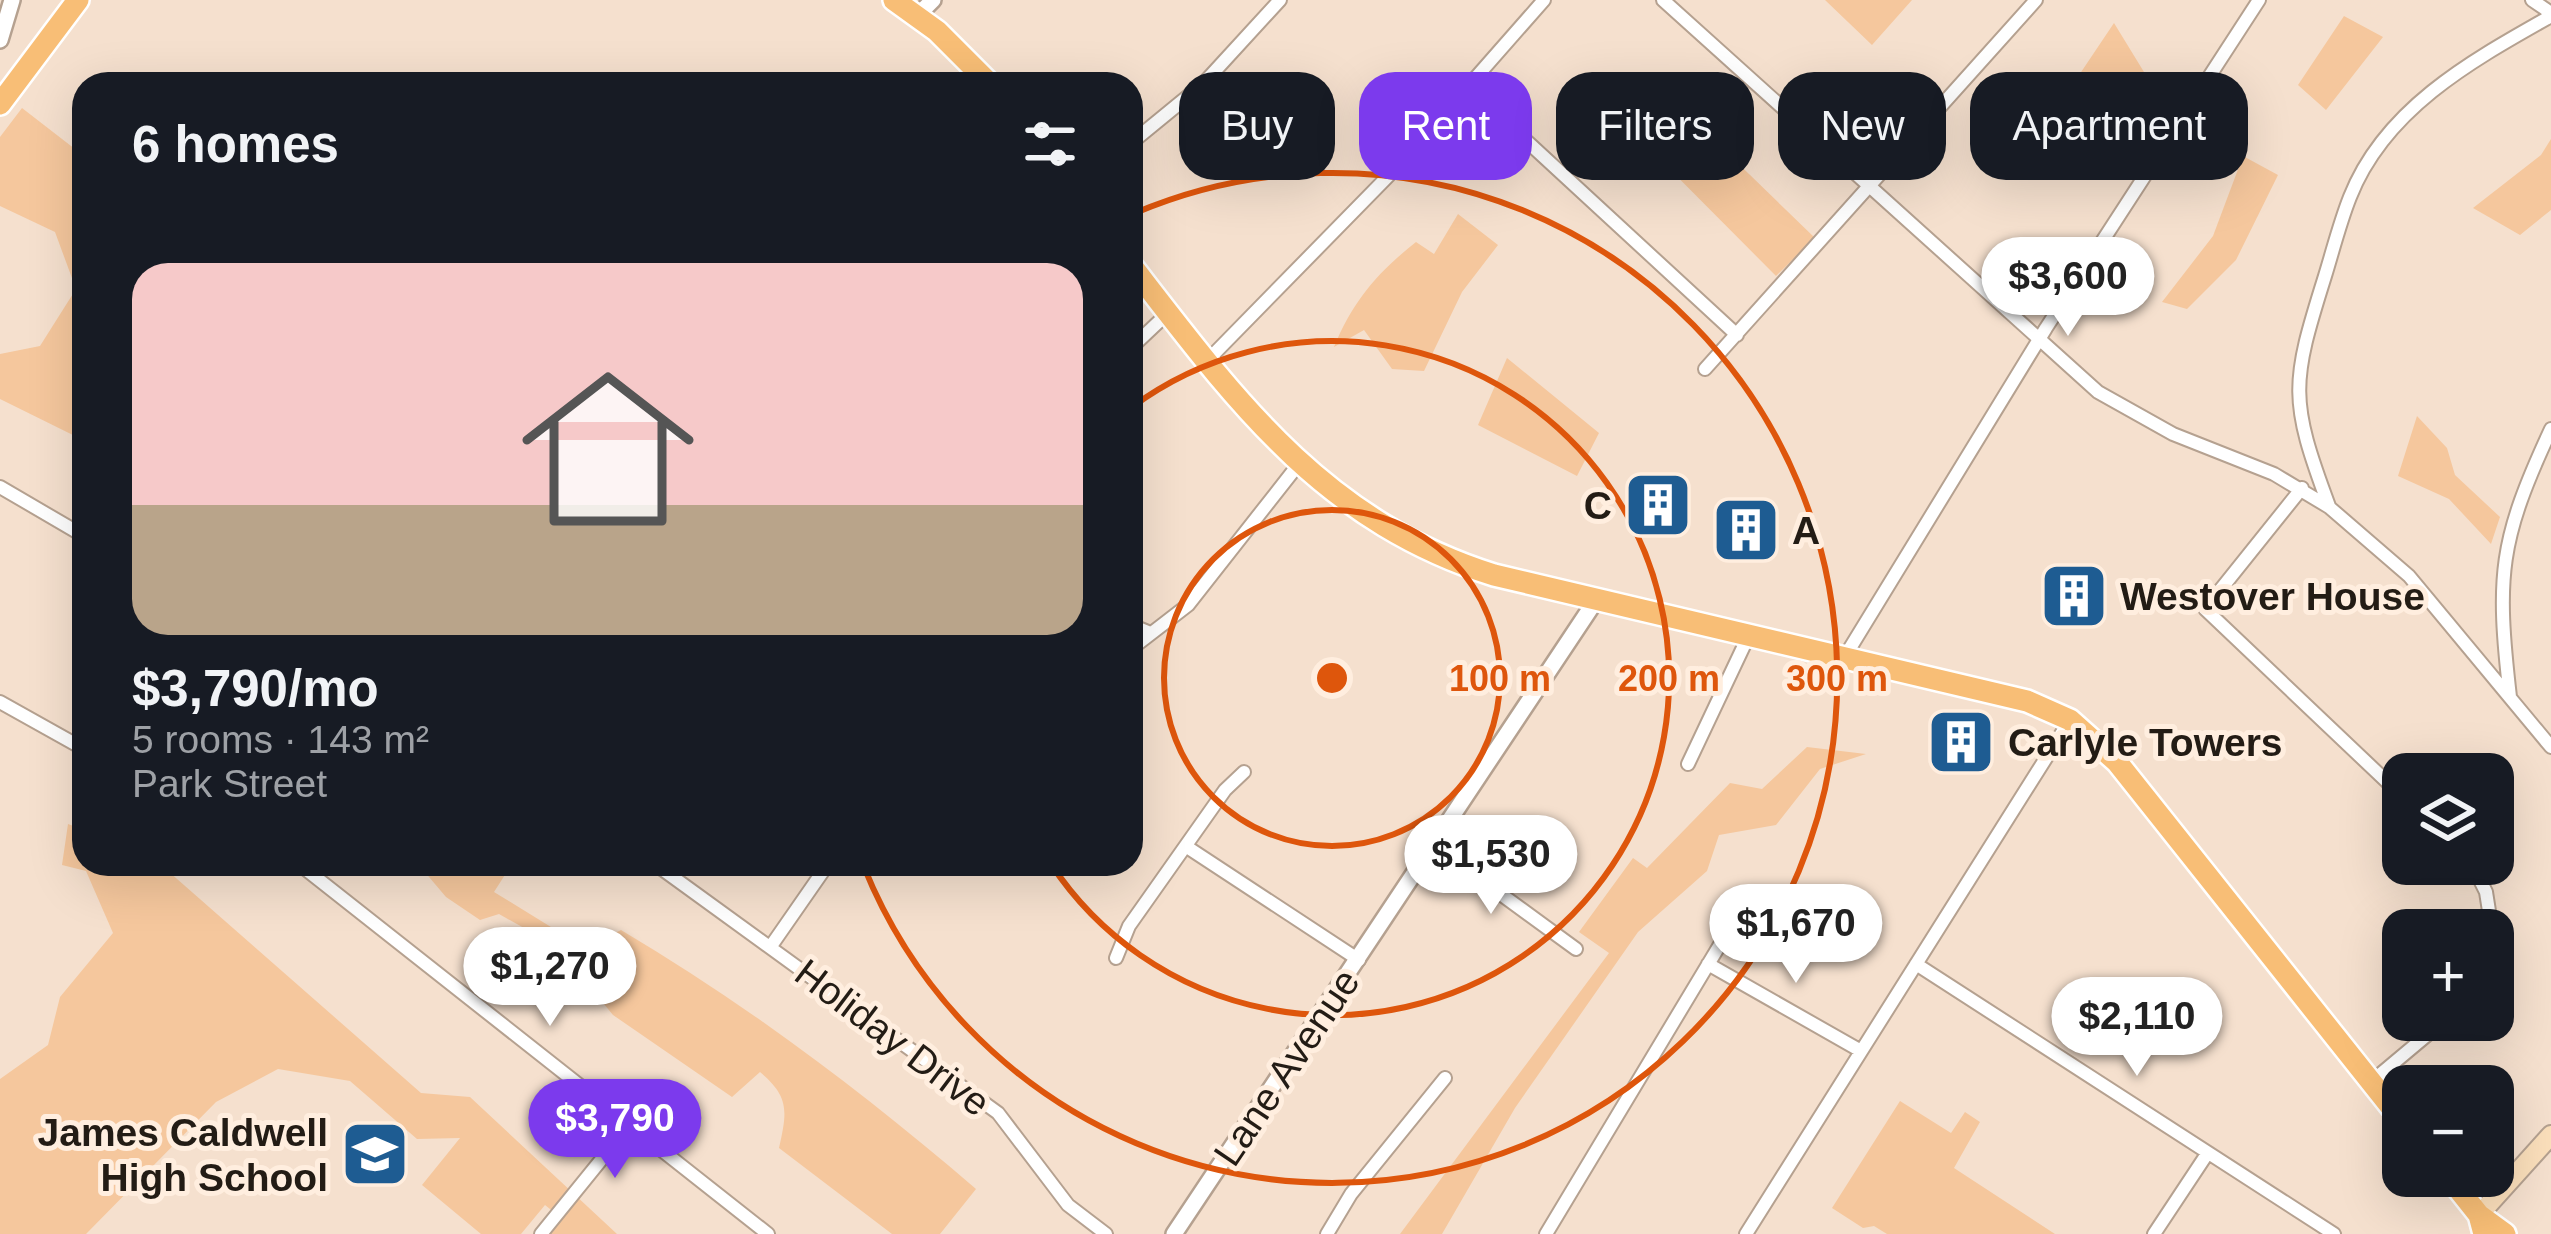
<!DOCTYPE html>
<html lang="en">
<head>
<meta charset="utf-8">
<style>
	:root { --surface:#171b24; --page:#242831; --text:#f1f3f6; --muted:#9ea1a6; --accent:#7c3aed }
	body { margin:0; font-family:Arial,sans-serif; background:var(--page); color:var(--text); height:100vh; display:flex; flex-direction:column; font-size:45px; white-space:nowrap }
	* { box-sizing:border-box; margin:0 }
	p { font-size:39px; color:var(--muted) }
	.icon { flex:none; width:66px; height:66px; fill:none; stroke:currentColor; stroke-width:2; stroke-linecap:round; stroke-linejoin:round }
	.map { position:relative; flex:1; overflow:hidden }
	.sheet { position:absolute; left:72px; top:72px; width:1071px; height:804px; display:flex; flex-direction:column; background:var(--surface); border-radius:36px; box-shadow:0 12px 48px #0002 }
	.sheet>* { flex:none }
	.top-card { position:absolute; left:1179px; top:72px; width:1140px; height:108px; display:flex; gap:24px }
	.buttons { position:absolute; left:2382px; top:753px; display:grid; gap:24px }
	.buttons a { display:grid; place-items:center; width:132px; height:132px; border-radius:24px; background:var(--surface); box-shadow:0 12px 48px #0002; font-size:60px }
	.price { position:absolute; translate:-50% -102px; padding:0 27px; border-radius:42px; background:#fff; color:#222; font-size:39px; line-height:78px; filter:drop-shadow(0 3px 6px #0008) }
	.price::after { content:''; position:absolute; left:50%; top:72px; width:36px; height:27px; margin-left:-18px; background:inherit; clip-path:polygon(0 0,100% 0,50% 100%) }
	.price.selected { background:var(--accent); color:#fff }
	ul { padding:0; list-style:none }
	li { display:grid; align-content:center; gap:24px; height:636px; padding:0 60px }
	li span { display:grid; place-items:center; height:372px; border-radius:36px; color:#555 }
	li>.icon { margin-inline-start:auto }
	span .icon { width:216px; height:216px; fill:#fffc; stroke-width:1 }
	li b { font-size:51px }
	h2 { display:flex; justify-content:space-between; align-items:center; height:144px; padding:0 60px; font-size:51px }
	.chip { padding:0 42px; border-radius:36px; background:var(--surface); box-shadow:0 12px 48px #0002; font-size:42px; line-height:108px }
	.chip.selected { background:var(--accent); color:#fff }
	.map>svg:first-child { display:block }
	.green { fill:#f5c79d }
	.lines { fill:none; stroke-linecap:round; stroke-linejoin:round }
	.minor-casing { stroke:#b5a190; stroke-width:16 }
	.tertiary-casing { stroke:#b5a190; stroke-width:20 }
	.secondary-casing { stroke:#b5a190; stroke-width:22 }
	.primary-casing { stroke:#fff; stroke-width:26 }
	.minor { stroke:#fff; stroke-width:12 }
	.tertiary { stroke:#fff; stroke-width:15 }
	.secondary { stroke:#fbdfbb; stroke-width:18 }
	.primary { stroke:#f8be76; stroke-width:21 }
	.ring { fill:none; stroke:#de560c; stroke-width:6 }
	.labels { text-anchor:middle; stroke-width:10; stroke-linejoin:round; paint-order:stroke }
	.poi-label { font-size:39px; font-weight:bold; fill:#231c15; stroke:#ffeedf; text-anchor:start }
	.street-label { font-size:39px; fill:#231c15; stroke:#ffeedf }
	.centre { fill:#de560c; stroke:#ffeedf; stroke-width:6 }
	.ring-label { font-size:36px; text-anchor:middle; font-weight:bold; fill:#de560c; stroke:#ffeedf; stroke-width:10; stroke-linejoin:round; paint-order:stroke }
</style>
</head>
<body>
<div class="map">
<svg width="2551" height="1234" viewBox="0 0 2551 1234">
	<rect width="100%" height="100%" fill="#f5e0ce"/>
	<path class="green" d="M1825,0h87l-40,45z
		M2344,16l39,21 -57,73 -28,-25z
		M2114,23l30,49 -52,72 -27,14 -36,-40 36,-22z
		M1642,81l45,33 128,124 -39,38 -179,-180z
		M22,108l62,48 -1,284 -83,-41v-45l40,-8 36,-57 -21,-57 -55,-26v-69z
		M2551,139v71l-31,25 -47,-27 68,-53z
		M2243,156l35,19 -42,85 -49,49 -25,-7 51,-66z
		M1458,214l40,31 -36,47 -38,79 -32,-2 -28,-39 -30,17c19,-46 43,-74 82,-105l18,12z
		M1507,358l92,75 -22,43 -99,-51z
		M2417,416l30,32 8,27 45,42 -9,27 -42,-45 -51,-23z
		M1807,747l59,7 -46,15 -44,56 -57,10 -12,36 -69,61 -123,176 -73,126h-42l209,-281 -30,-21 54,-74 14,10 83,-85 32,6z
		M68,824l16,6v34h76l261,229 49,4 147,137h-70l13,-17 -15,-12 -24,29h-40l-59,-49 38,-47 -43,1 -67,-58 -72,-12 -62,33 -130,132h-86v-155l48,-34 12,-48 53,-64 -27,-62 -24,-6z
		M418,864h94l-18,28 91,56 36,-18c128,76 242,162 355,259l-36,45h-48l-113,-86c8,-36 11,-51 -19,-76l-28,25 -119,-82 -57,-69 -57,-32 -19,6 -34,-23z
		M1900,1101l51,32 14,-21 15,10 -26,46 101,66h-168l-13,-8 -11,2 -31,-20z"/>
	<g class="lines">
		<defs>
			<path id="minor" d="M1663,0l435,392 75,42 101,40 55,33 80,69 142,171
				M2532,0l19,13
				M1468,87l269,248
				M1131,143l72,-59 77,-84
				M1131,348l37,-35
				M1207,361l192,-196 145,-165
				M1705,369l331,-369
				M0,487l84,49
				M2302,488l-97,121 198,188
				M2329,506c-40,-107 -38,-122 -4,-230 8,-26 15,-54 25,-79 35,-89 123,-137 201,-181
				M1131,625l17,7
				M1131,649l57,-44 110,-140
				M1844,658l202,-330 213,-328
				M2510,697c-14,-122 -11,-156 41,-268
				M0,702l84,47
				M1688,764l61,-129
				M1435,846l141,103
				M1187,847l172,113
				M299,864l469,370
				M655,864l343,249 70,92 38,29
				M946,864h23
				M2472,864l14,28 6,38
				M771,946l57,-82
				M1116,958l13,-32 96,-136 19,-18
				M1708,964l153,87
				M1916,964l418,270
				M2371,1082l74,-62
				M541,1234l90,-111
				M1327,1234l24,-40 94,-116
				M1546,1234l196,-326
				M1746,1234l324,-514
				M2154,1234l53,-80"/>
			<path id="tertiary" d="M917,16l16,-16
				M0,40l12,-40
				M1174,1234l422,-634"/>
			<path id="secondary" d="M2479,1215l72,-80"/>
			<path id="primary" d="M894,0l43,31 53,53
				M0,104l78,-104
				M1131,265c105,136 192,256 363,310l533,126 43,19 47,42 286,360
				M2448,1176l31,39 5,19
				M2479,1215l26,19"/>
		</defs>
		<use href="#minor" class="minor-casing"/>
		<use href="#tertiary" class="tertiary-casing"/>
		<use href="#secondary" class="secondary-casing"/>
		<use href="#primary" class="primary-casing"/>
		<use href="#minor" class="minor"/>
		<use href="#tertiary" class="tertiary"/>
		<use href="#secondary" class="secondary"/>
		<use href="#primary" class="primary"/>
	</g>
	<g class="ring">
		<circle cx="1332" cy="678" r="168"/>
		<path d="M1132 407A337 337 0 1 1 1051 864"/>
		<path d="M1135 213A505 505 0 1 1 864 867"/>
	</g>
	<defs>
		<symbol id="building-square" viewBox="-11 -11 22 22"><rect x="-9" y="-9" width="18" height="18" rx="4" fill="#1e5c92" stroke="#ffeedf"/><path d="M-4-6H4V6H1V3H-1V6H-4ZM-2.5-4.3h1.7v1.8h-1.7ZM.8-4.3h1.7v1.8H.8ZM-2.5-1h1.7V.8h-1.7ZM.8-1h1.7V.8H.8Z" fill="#fff"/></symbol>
		<symbol id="school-square" viewBox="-11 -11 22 22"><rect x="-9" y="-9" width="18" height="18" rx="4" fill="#1e5c92" stroke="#ffeedf"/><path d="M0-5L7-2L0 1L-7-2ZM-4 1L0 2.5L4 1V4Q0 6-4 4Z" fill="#fff"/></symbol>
	</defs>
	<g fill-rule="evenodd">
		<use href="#building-square" x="1620" y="467" width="76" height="76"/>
		<use href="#building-square" x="1708" y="492" width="76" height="76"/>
		<use href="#building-square" x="2036" y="558" width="76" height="76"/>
		<use href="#building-square" x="1923" y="704" width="76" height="76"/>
		<use href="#school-square" x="337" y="1116" width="76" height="76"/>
	</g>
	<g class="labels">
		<g class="poi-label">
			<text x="1612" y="519" text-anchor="end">C</text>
			<text x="1792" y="544">A</text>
			<text x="2120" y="610">Westover House</text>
			<text x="2008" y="756">Carlyle Towers</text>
			<text x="328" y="1146" text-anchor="end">James Caldwell<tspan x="328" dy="45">High School</tspan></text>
		</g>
		<g class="street-label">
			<text transform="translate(893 1037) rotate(37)" y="14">Holiday Drive</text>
			<text transform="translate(1286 1067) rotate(-56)" y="14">Lane Avenue</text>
		</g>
	</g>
	<circle cx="1332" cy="678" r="18" class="centre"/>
	<g class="ring-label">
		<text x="1500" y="691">100 m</text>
		<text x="1669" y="691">200 m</text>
		<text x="1837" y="691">300 m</text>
	</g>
</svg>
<div class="buttons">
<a><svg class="icon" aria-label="layers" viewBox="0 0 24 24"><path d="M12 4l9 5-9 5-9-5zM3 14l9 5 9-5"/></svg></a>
<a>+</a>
<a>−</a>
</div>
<b class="price" style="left:2068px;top:339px">$3,600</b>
<b class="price" style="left:1491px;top:917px">$1,530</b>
<b class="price" style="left:1796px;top:986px">$1,670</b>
<b class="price" style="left:550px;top:1029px">$1,270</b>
<b class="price" style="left:2137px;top:1079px">$2,110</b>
<b class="price selected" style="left:615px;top:1181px">$3,790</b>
<div class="top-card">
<a class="chip">Buy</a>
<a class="chip selected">Rent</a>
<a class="chip">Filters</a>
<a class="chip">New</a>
<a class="chip">Apartment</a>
</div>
<section class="sheet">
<h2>6 homes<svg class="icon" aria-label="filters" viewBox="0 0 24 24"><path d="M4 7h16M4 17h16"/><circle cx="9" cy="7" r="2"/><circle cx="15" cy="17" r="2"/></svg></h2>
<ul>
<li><span style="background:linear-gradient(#f6c9c9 65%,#b9a48a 0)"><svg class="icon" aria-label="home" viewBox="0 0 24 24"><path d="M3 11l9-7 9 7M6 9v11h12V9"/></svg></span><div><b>$3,790/mo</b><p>5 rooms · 143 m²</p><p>Park Street</p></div></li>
</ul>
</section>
</div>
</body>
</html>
